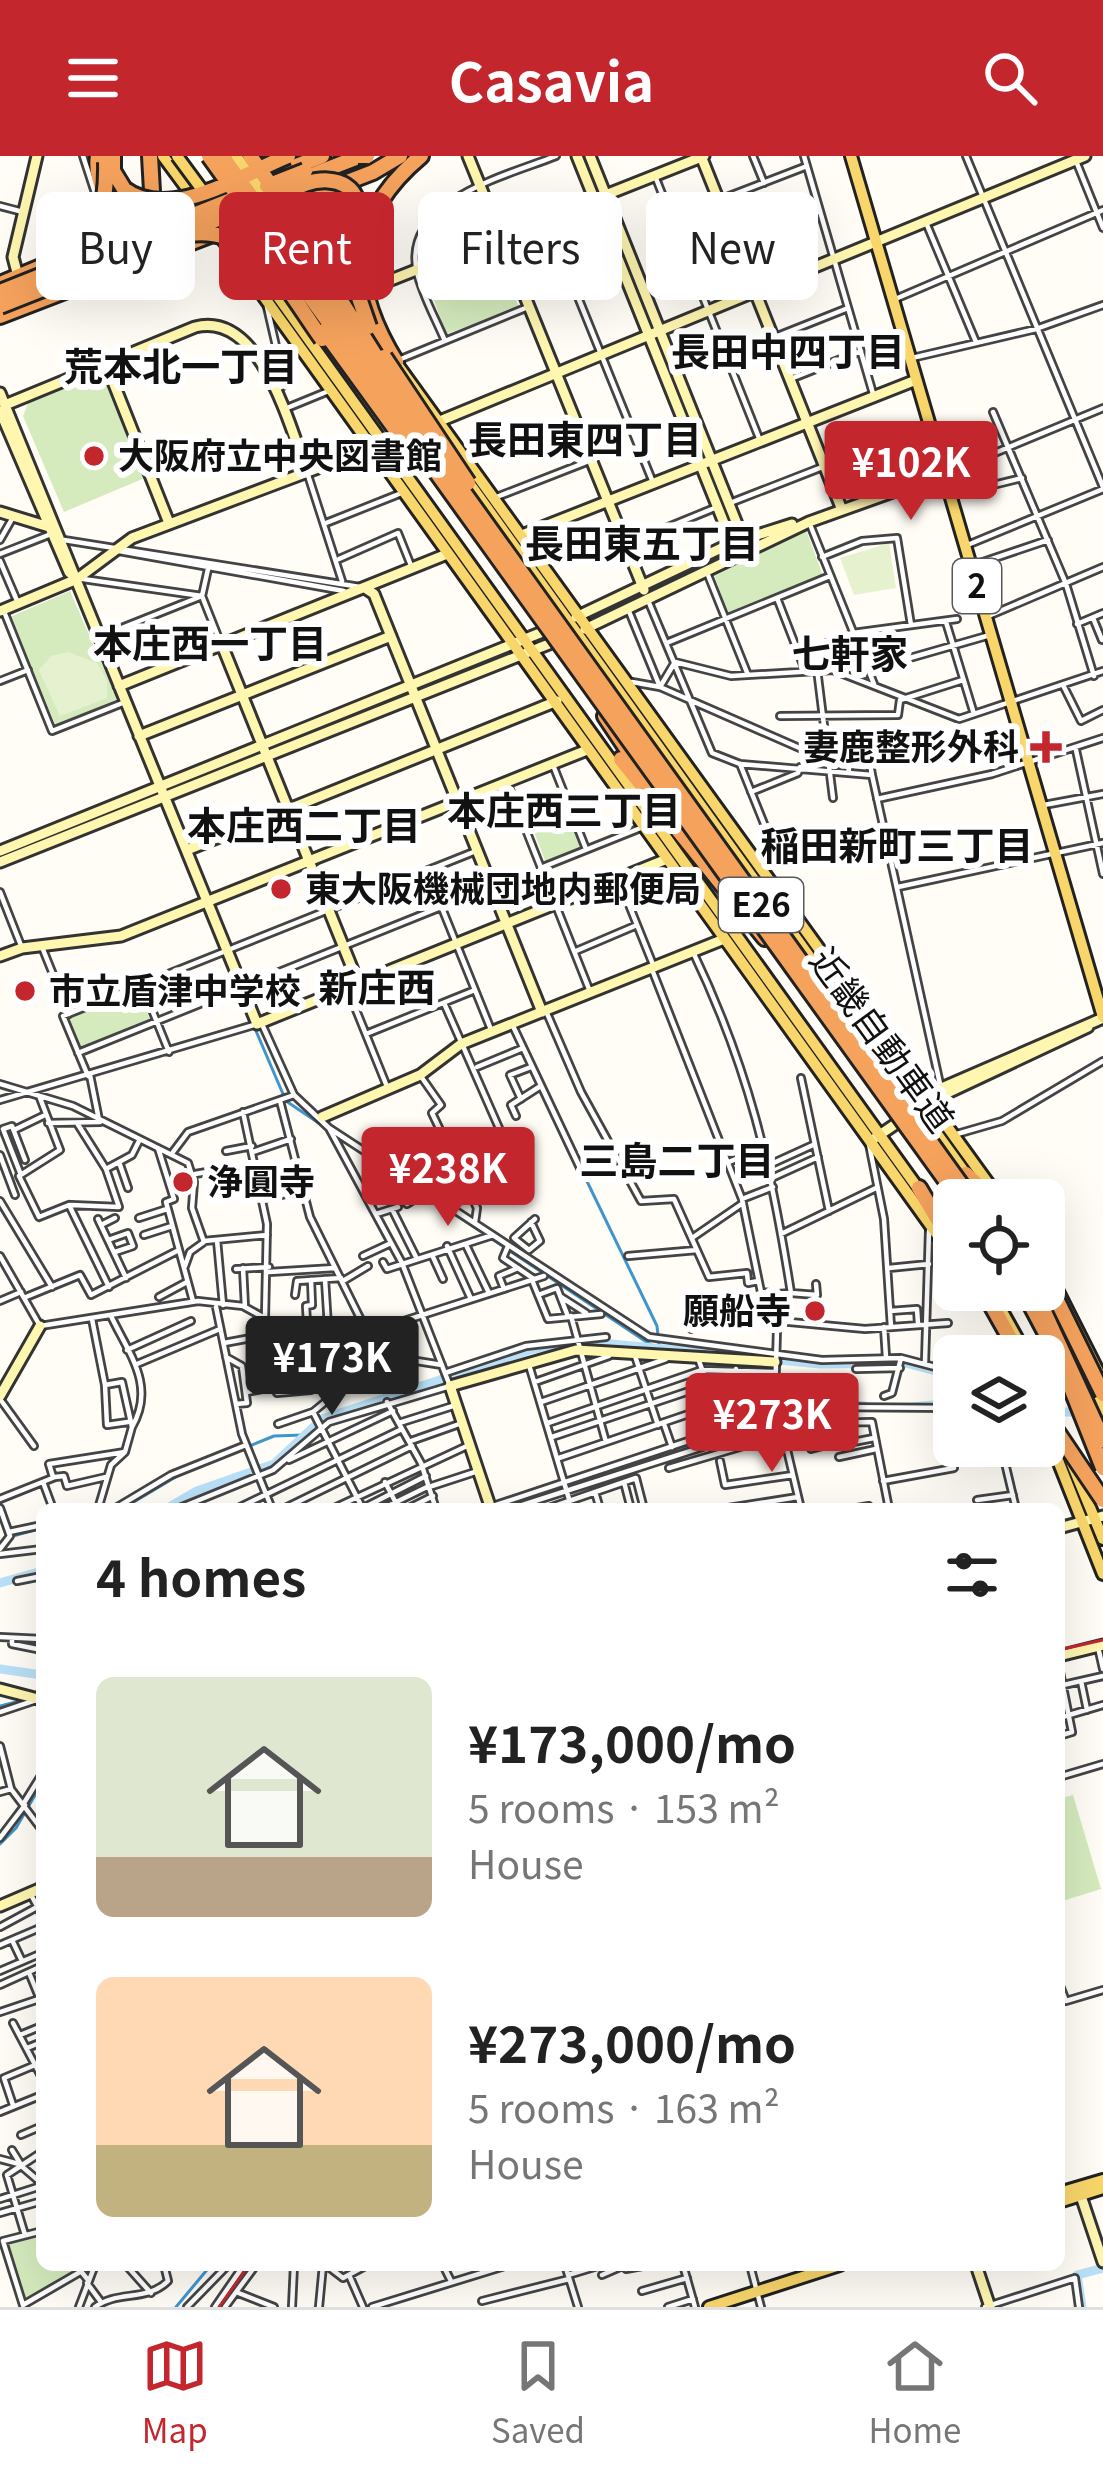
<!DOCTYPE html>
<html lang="en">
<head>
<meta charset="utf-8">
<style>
	:root { --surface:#fff; --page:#f6f6f6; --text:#222; --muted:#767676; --line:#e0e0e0; --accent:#c4262e }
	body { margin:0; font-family:Georgia,"Noto Sans JP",serif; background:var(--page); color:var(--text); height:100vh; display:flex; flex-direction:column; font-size:45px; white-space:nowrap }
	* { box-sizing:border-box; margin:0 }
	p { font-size:39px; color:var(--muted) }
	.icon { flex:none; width:66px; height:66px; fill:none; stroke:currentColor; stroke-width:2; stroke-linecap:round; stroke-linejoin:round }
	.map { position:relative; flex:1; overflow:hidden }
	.panel { position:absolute; left:36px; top:1347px; width:1029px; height:768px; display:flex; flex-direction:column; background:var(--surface); border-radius:18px; box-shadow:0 12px 48px #0002 }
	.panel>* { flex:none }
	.hud { position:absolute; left:36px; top:36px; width:1032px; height:108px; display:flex; gap:24px }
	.tools { position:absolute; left:933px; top:1023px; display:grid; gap:24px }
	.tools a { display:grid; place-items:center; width:132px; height:132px; border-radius:18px; background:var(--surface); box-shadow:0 12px 48px #0002; font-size:60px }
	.price { position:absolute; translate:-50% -102px; padding:0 27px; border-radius:12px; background:var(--accent); color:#fff; font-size:39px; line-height:78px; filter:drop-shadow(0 3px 6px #0008) }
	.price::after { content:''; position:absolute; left:50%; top:72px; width:36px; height:27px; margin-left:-18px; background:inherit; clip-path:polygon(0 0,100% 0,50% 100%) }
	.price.current { background:#222; color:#fff }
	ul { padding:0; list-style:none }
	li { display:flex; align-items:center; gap:36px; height:300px; padding:0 60px }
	li span { display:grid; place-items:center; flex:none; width:336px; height:240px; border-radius:18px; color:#555 }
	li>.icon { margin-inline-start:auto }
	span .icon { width:144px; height:144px; fill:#fffc; stroke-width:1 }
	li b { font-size:51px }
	h2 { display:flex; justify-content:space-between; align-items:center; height:144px; padding:0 60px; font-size:51px }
	.chip { padding:0 42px; border-radius:18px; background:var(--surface); box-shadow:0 12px 48px #0002; font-size:42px; line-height:108px }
	.chip.current { background:var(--accent); color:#fff }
	header { display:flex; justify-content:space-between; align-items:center; height:156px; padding:0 60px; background:var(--accent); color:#fff; font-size:54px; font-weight:700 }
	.menu { display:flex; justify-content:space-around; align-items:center; height:168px; border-top:3px solid var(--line); background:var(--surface); font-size:33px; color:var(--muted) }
	.menu a { display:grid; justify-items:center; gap:6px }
	.menu .current { color:var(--accent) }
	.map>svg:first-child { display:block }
	.green { fill:#d5ebbd }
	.pitch { fill:#e6f2cf }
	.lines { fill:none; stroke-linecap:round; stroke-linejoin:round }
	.stream { stroke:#3f96cf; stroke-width:3 }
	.river { stroke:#b9e0f7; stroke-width:9 }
	.street-casing { stroke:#444; stroke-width:10 }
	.secondary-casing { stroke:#333; stroke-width:15 }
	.primary-casing { stroke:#222; stroke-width:16 }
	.highway-casing { stroke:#222; stroke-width:20 }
	.street { stroke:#fff; stroke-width:4.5 }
	.secondary { stroke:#fff6b0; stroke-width:9 }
	.primary { stroke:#f9d66b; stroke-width:10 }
	.highway { stroke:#f5a25d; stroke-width:14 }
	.rail { stroke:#c4262e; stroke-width:3 }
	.primary-bridge-casing { stroke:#222; stroke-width:16; stroke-linecap:butt }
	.highway-bridge-casing { stroke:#222; stroke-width:20; stroke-linecap:butt }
	.primary-bridge { stroke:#f9d66b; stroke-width:10 }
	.highway-bridge { stroke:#f5a25d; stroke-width:14 }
	.poi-dot { fill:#c4262e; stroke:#fff; stroke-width:4.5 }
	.labels { text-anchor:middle; stroke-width:12; stroke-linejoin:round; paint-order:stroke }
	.shield { fill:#fff; stroke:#585858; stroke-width:3 }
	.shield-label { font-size:33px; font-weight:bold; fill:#111 }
	.poi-label { font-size:36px; font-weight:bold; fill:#111; stroke:#fff; text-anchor:start }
	.street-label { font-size:36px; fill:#111; stroke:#fff }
	.neighbourhood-label { font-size:39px; font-weight:bold; fill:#111; stroke:#fff }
</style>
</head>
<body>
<header><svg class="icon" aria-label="menu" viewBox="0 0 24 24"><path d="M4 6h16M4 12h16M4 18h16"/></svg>Casavia<svg class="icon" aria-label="search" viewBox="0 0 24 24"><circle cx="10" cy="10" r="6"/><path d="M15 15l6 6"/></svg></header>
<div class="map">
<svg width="1103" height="2151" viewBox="0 0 1103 2151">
	<rect width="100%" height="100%" fill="#fffdf5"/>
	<path class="green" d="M494,88l25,64 -73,26 -22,-62z
		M105,216l42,105 -83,35 -41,-96 5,-13z
		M806,374l17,46 -96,37 -13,-39z
		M70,435l47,108 -61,27 -46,-109z
		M564,652l18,38 -36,17 -16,-41z
		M138,835l13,31 -71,26 -11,-29z
		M1073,1639l28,94 -42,13v-103z
		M42,2076v33h33l3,6 -54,32 -18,-60z"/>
	<path class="pitch" d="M889,387l7,45 -42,7 -14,-37z
		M68,496l29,11 10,18v17l-47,18 -21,-46 12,-14z"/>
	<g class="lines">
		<path class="stream" d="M256,875l30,70 40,27
			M339,981l312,208
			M582,1015l75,155 2,19
			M122,1353l57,-34 95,-39 29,-1
			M13,1380l29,-8
			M0,1550l16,-4
			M0,1688l16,-16 26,-45
			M176,2151l35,-42"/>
		<path class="river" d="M1044,1230l31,2
			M912,1251l42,-4
			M1044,1256h42
			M166,1353l31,-18 77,-27 48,-45 211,-70 47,-8 241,23 85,-1 48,13
			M497,1353l283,-94 48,-12 37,3
			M0,1427l42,-12
			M0,1513l42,6
			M1082,2151l-5,-32 26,-7"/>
		<defs>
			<path id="street" d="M83,0l15,46
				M753,0l11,27
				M804,0l70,241
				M966,0l137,331
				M1076,5l27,67
				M655,20l104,262
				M719,44l88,-34
				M0,50l23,6
				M546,62l106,262
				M927,69l49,117
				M736,87l84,-32
				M893,144l210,-90
				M267,151l18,78 -8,4
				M775,181l73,-29
				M445,185c-9,-22 -23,-46 -28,-69 -16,-72 92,-97 139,-116
				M912,202l124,-29 67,-24
				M401,203l127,-52
				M793,222l68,-27
				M287,252l44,-18
				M993,256l73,172 28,92
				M468,304l104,-41
				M307,316l35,109
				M949,316l154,-64
				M952,339l70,-17
				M494,342l95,-37
				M730,347l200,-78
				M809,366l65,162
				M326,367l78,-31
				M0,384l12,-21
				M64,384l296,47
				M629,387l88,-36
				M965,390l138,-57
				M119,395l225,40
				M0,398l51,-20
				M822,401l40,-16 35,-3 14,87
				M339,403l59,-26 14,35
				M0,405l18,42
				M974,409l74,-25
				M708,419l40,100
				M83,423l119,17 6,-27
				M647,442l65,155 28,11 132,11 68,309
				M777,442l28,72
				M3,453l49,122 73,-29
				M628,453l32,78
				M986,461l117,-50
				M1093,462l9,22
				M946,466l28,92
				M1077,468l26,-11
				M99,481l103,-41 19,48
				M669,486l161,-66
				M799,498l54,-21 104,-14
				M817,513l16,129
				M868,514l122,-35
				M0,525l28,-11
				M632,526l28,5 144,63 24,-2
				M660,531l15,-25 56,14 102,-6 126,49 144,-48
				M1064,531l17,34 22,-11
				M780,560l118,-1 2,-15 63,-20
				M1076,594l27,124
				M868,596l4,23
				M847,597l2,19
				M740,608l35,87
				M553,609l33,84
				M507,626l82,207
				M751,636l47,-19 2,-6
				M877,643l115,-25 111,-36
				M1044,649l59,-11
				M543,711l100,-40
				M427,715l65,161
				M619,724l35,87
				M898,731l205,-44
				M0,736l22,56
				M42,791l27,67
				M576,795l61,-26
				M693,796c56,117 78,213 98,341l-13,1 -3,105 26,110
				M653,816l89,227 19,93 17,2
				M142,829l27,67
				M348,834l40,99
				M444,847l55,125
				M546,855l35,81 60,109 33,-2 35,78 38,-4 1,10 10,-2
				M512,868l69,146
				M366,878l109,-44
				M78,897l363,-146
				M477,911l46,-19
				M90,919l9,45
				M420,919l21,30 -9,8 45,95 -2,14
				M88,920l-25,-60 413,-165
				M801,922l28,133
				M0,928l73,22 115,57 6,19 -2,26 12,34 -14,10 -5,14
				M40,942l20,52 -41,26 20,41 30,-12 40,82
				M521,943l-11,-24 21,-8
				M0,944l257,-76
				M280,945l30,116 51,103 2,25 -21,28 4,12 -33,27 50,97
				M243,956l24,112 -2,94
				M516,960l-5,-11 28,-18
				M48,967l52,-1
				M329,972l320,209 173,23 79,-2 53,14
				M14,974l29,-14
				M957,978l45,-13 101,-60
				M869,988l15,75 7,108
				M158,992l16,51 -8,3 27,99
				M226,995l26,-5
				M173,996l15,-20 106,-37
				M253,996l38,-13
				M0,999l15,40
				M119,1006l9,26
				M729,1006l23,-10 4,10 11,-5
				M769,1009l44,-20
				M106,1013l26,-14 7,-14
				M195,1018l24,-4
				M21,1019l-18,-46 9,-3 13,34
				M774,1021l44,-20
				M263,1043l40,-9
				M742,1043l31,-12
				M0,1045l52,86
				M473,1045l37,-30
				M407,1048l19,-12
				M71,1049l48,2 -13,-38 -29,-46
				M392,1053l24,48
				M376,1058l22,-7
				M139,1062l28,-9
				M98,1063l28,59
				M531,1066l9,19 -11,9 -15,-12 21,-19
				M101,1069l14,-7
				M781,1078l95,-46
				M144,1079l28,-9
				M692,1082l51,-35
				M108,1084l20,-7 5,13 -18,6
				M217,1084l6,65
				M204,1085l63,-6
				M466,1089l23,48
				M447,1090l24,53
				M508,1090l-5,12 31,21
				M0,1100l40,70 158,-25 45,5 47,26 70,20 82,13
				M363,1100l28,-13
				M628,1100l69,-6
				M433,1101l10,22
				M383,1106l4,7 106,-34
				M243,1112l2,39
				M889,1112l40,-4
				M236,1113l33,-2
				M269,1116l66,-4
				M325,1123l4,64
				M532,1124l16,39 53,-5
				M343,1125l25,-15
				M504,1133l-5,-13 19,-8
				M791,1137l26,2 -1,-11
				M295,1139l2,-14 44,-3
				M538,1139l19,-7 10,26
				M26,1141l54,-22 11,20 88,-45
				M159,1141l28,-15
				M561,1141l25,16
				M0,1145l21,-9
				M216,1151l26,127 30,75
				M890,1155l27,-2 1,15
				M111,1160c18,38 45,70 21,111
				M571,1160l35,126
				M92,1163l13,66 17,-3 10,45 -7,25 -14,13 -13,44
				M779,1165l86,8 83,-6
				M398,1169l11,35
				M385,1171l159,-51
				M884,1171l2,30
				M691,1173v-14l88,-3
				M267,1181l23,-5
				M224,1187l27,-5
				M127,1194l64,-29
				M635,1200l23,69
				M226,1201l16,9 5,37 -11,1
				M699,1205l25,68
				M925,1207l4,-132
				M137,1208l83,-35
				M529,1209l43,144
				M736,1213l7,30
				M856,1213l44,-1
				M344,1215l37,15
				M445,1217l81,-27 80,-9
				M1044,1220l17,1
				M535,1226l74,-26
				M329,1227l13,-10
				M812,1227l32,3
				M105,1229l2,40 21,-3
				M952,1234h2
				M247,1236l15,-3 -3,-26
				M277,1237l34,-3 -5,-84 6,-1 -1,-25
				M884,1240l8,-3 9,-35
				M0,1243l34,47
				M733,1244l42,-5
				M387,1246l34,61 15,46
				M541,1246l125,-43
				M851,1246l2,-20
				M399,1267l57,-18
				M548,1267l154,-53 71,2
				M821,1267l6,22
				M278,1268l35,-12
				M664,1268l8,23
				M552,1281l155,-52
				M411,1285l51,-18
				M848,1287l26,-5
				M1001,1290l15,63
				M958,1292l15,-2
				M811,1293l27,-7
				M839,1301l37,-8
				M963,1301l40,-6
				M559,1302l156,-53
				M289,1304l104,-49
				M720,1305l5,24 68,-10
				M669,1312l152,-45 51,-1 17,87
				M53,1321l-4,-13 76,-12
				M883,1325l71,-13
				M43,1326l10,27
				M385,1326l14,27
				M624,1326l7,27
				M432,1330l46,-15
				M595,1336l5,17
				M0,1343l55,-22 9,-1 3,10 39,-9
				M977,1344l36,-5
				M490,1351l234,-78 104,-30 23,1
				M0,1352l10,28 -10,13
				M114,1353l57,-34 75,-30
				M177,1353l96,-39 56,-48 121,-36 -48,-123 -73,-135 -35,-33 -33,-73
				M236,1353l166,-80
				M283,1353l129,-63
				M332,1353l137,-64
				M361,1353l65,-33
				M382,1353l47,-23
				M407,1353l26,-13
				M510,1353l317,-102 127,1
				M546,1353l90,-31 8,31
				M722,1353l76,-12
				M851,1353l18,-3
				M9,1376l33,-7
				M0,1398l42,-5
				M17,1425l25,-5
				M0,1481l42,2
				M12,1483v5l30,6
				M1098,1491l5,22
				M1059,1511l13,65 -13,4
				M1081,1525l6,29
				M1059,1530l44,-10
				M0,1556l39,-13
				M1059,1562l44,-13
				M0,1590l11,43
				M1059,1621l44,-13
				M0,1636l11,-3 31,41
				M24,1647l18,-29
				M0,1682l25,-33
				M30,1737l12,22
				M0,1771l37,-20
				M12,1784l10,21
				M0,1789l42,-18
				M0,1815l42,-18
				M30,1819l9,22
				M1059,1827l7,18 37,-11
				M0,1829l42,-19
				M0,1856l42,-14
				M13,1867l29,55
				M20,1879l22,-9
				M27,1892l15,-6
				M13,1949l-9,-27 31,-13
				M0,1956l42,-17
				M21,1979l21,-9
				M12,1994l8,13
				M0,2003l19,5 21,18
				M0,2043l41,-13 1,-5
				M0,2057l42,-12
				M42,2075l-39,10 20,64 57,-33
				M25,2079l-18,-60 35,-23
				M76,2109l12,15
				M126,2109l25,28
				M443,2109l8,16
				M565,2109l13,42
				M683,2109l12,42
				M750,2109l11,42
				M330,2112l13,10 24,-13
				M626,2113l22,-4
				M349,2119l14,32
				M568,2119l33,-10
				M602,2119l23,-10
				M87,2127l14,19
				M642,2135l45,-13
				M236,2136l38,15
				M482,2145l87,-22
				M79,2151l16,-42
				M95,2151c23,-17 52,-5 73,-26l-4,-16
				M187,2151l41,-42
				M215,2151l29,-42
				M225,2151l31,-42
				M292,2151l2,-42
				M319,2151l4,-42
				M372,2151l136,-42
				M668,2151l25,-8
				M985,2151l90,-29 4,29"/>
			<path id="secondary" d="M468,0l176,434
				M577,0l155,387
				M590,0l155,388
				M701,0l141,354
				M18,120l-5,-19 24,-101
				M363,135l341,-135
				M106,208l63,159
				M0,237l257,631 410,-165
				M5,249l190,-78c66,-17 95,101 112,145
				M0,255l69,161 8,7
				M435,267l650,-267
				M0,356l49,15
				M522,379l394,-155
				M365,432l9,6 168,418
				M0,455l77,-32 55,-41 271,-102
				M576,461l156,-74 60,-19
				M585,473l224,-107 134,-48
				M222,489l137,340
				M119,530l328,-132
				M139,580l252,-100
				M187,694l370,-149
				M0,695l550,-222
				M0,706l559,-222
				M0,800l22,-8 99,-12 466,-186
				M921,941l182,-79
				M924,948l164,-77
				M322,961l98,-42 41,-31 263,-105
				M875,982l31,-21
				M0,1240l40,-70
				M491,1353l-41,-123 126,-36 199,12
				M1059,1372l44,-12
				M1059,1500l44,-11
				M0,1533l42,11
				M0,1750l42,-18
				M1080,2037l23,69
				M976,2109l14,42"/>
			<path id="primary" d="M163,0l34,46
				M851,0l252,861
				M221,81l733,1021
				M315,92l47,69
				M266,124l656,914
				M391,200l607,841
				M464,320l504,701
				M1044,1108l58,115
				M990,1134l37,66
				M1093,1231l10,24
				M1044,1238l13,31
				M1044,1269l59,149
				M1070,1303l33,80
				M1059,2037l44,-13
				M1059,2046l44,-14
				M709,2151l131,-42"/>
			<path id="highway" d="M98,0c-5,28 20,55 13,81
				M307,21l54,-21
				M260,24l62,-24
				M131,62l21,-27 -2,-35
				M98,88l141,-57
				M0,128l72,-30
				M0,160l373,-144 27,-16
				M396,206c-48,-78 -49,-144 25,-206
				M605,560l34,51
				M621,603l144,179
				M966,1018l27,26
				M919,1032l35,59
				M983,1134l37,66"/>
		</defs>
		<use href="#street" class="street-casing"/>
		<use href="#secondary" class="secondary-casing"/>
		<use href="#primary" class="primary-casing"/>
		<use href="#highway" class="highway-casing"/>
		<use href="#street" class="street"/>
		<use href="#secondary" class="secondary"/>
		<use href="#primary" class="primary"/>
		<use href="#highway" class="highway"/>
		<path class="rail" d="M1059,1494l44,-10
			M219,2151l30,-42"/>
		<defs>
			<path id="primary-bridge" d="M177,0l28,38
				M236,0l61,85
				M219,58l47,66"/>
			<path id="highway-bridge" d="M113,0v15l11,18c45,35 119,-15 164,-33
				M209,0l751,1044
				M222,0l750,1044
				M358,0h9
				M267,30l38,-15
				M295,72l87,138
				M190,78c68,-8 98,58 132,105
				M85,92l46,-30
				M61,104c39,-23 46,-55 45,-98
				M0,136l246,-98
				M357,136l12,35
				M0,150c102,-40 203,-81 305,-122 31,-11 62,3 50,40l-20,15c-17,3 -29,-6 -39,-19l-46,-64
				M324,175l82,113
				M384,201l84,126
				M1044,1118l59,120
				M1023,1134l37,70 43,108
				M1034,1134l69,150
				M1051,1267l52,77"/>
		</defs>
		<use href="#primary-bridge" class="primary-bridge-casing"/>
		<use href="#highway-bridge" class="highway-bridge-casing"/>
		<use href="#primary-bridge" class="primary-bridge"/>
		<use href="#highway-bridge" class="highway-bridge"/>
	</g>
	<g class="poi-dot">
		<circle cx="94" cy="300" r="12"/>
		<path d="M1040 573h12v12h12v12h-12v12h-12v-12h-12v-12h12z"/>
		<circle cx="281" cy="733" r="12"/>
		<circle cx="25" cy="835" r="12"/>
		<circle cx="183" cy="1026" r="12"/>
		<circle cx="815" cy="1155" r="12"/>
	</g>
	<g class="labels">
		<g class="shield">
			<rect x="953" y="403" width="48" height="54" rx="9"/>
			<rect x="719" y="722" width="84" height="54" rx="9"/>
		</g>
		<g class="shield-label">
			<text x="977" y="442">2</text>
			<text x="761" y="761">E26</text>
		</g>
		<g class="poi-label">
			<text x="118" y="313">大阪府立中央図書館</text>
			<text x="1019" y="604" text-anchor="end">妻鹿整形外科</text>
			<text x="305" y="746">東大阪機械団地内郵便局</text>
			<text x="49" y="848">市立盾津中学校</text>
			<text x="207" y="1039">浄圓寺</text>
			<text x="791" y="1168" text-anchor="end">願船寺</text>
		</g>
		<g class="street-label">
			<text transform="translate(882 884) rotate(54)" y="13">近畿自動車道</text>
		</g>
		<g class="neighbourhood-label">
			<text x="788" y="210">長田中四丁目</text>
			<text x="181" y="225">荒本北一丁目</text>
			<text x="585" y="298">長田東四丁目</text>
			<text x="642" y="402">長田東五丁目</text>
			<text x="210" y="502">本庄西一丁目</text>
			<text x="850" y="512">七軒家</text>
			<text x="564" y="669">本庄西三丁目</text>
			<text x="304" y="684">本庄西二丁目</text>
			<text x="897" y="704">稲田新町三丁目</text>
			<text x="377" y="846">新庄西</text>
			<text x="677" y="1019">三島二丁目</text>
		</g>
	</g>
</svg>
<div class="tools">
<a><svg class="icon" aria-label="locate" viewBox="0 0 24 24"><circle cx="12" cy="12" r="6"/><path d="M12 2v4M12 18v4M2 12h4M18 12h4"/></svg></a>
<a><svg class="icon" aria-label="layers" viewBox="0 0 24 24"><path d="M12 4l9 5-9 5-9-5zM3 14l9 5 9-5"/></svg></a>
</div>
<b class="price" style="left:911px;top:367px">¥102K</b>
<b class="price" style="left:448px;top:1073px">¥238K</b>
<b class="price current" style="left:332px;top:1262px">¥173K</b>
<b class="price" style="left:772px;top:1319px">¥273K</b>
<div class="hud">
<a class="chip">Buy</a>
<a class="chip current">Rent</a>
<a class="chip">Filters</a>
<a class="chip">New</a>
</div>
<section class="panel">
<h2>4 homes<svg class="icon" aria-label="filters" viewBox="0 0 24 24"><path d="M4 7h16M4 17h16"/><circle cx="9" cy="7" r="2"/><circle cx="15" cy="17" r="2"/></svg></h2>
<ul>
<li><span style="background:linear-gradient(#dfe7d0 75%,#b9a48a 0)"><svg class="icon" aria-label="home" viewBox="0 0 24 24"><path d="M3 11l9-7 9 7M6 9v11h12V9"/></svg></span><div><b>¥173,000/mo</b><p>5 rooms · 153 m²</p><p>House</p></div></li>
<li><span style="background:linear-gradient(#ffd9b3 70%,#c2b280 0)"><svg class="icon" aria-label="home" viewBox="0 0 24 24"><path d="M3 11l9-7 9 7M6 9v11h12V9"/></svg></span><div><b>¥273,000/mo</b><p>5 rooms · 163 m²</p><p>House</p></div></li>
</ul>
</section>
</div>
<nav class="menu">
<a class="current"><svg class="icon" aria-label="map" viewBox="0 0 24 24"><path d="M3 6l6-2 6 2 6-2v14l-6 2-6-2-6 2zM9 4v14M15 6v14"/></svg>Map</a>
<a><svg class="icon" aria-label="saved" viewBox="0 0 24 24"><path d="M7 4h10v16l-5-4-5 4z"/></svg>Saved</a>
<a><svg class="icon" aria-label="home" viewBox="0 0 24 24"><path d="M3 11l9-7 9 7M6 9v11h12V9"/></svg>Home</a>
</nav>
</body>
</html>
